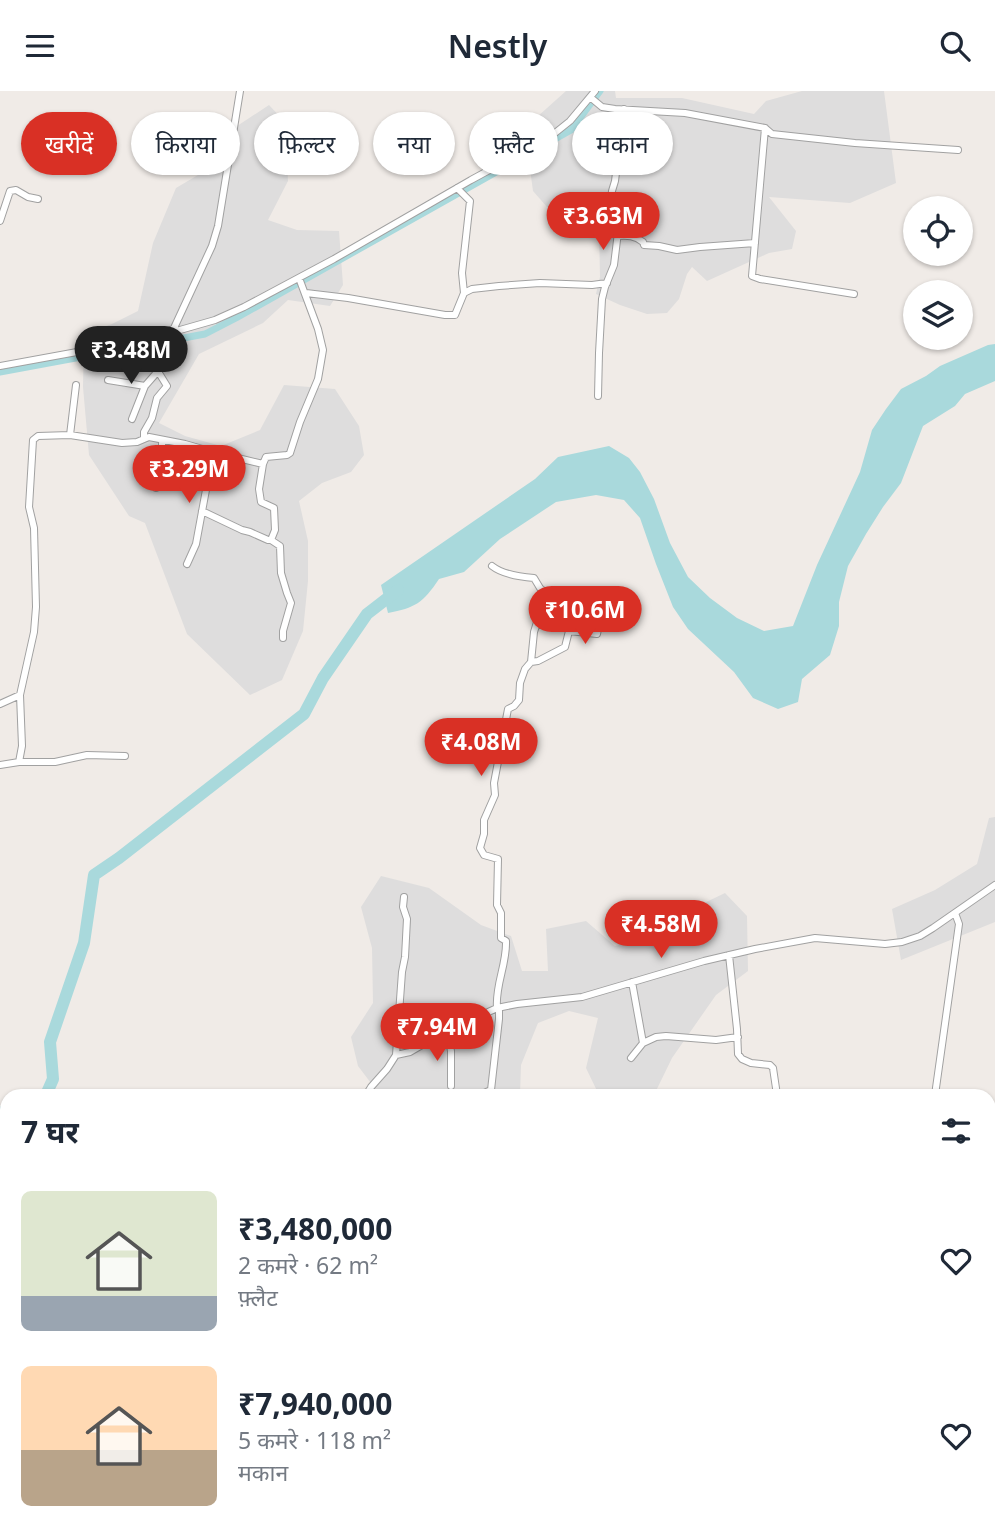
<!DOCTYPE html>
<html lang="hi">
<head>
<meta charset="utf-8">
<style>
	:root { --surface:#fff; --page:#f2f2f3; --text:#1f2937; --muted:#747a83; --accent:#d93025 }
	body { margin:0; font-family:"Noto Sans","Noto Sans Devanagari",sans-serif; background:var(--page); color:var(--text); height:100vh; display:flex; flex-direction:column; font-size:26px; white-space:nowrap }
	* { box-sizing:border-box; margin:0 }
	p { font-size:23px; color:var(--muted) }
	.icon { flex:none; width:38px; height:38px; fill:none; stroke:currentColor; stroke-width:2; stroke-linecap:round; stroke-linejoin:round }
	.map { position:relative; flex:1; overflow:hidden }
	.sheet { position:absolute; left:0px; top:998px; width:996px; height:450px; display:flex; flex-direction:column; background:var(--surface); border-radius:21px 21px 0 0; box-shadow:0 2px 5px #0004 }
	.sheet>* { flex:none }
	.top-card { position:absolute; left:21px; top:21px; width:954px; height:63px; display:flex; gap:14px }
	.tools { position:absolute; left:903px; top:105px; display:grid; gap:14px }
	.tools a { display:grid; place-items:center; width:70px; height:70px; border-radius:50%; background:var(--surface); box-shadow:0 2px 5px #0004; font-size:35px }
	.price { position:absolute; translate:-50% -60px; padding:0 16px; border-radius:24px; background:var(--accent); color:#fff; font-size:23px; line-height:46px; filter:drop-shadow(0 2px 4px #0008) }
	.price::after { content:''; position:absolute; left:50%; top:42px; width:21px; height:16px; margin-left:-10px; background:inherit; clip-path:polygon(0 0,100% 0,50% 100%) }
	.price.selected { background:#222; color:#fff }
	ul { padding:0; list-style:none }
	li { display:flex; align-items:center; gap:21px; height:175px; padding:0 21px }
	li span { display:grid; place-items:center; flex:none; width:196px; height:140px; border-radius:10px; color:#555 }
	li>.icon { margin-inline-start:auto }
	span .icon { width:84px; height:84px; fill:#fffc; stroke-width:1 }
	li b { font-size:30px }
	h2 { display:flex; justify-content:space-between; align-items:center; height:84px; padding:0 21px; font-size:30px }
	.pill { padding:0 24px; border-radius:32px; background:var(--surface); box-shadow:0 2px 5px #0004; font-size:24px; line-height:63px }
	.pill.selected { background:var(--accent); color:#fff }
	header { display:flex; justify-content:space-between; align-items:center; height:91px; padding:0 21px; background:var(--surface); font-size:32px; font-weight:600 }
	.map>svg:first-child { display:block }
	.residential { fill:#dedddd }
	.water { fill:#a9d9dc }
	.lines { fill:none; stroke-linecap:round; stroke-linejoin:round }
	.canal { stroke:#a9d9dc; stroke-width:7 }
	.river { stroke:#a9d9dc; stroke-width:12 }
	.minor-casing { stroke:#a1a1a1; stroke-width:8 }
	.minor { stroke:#fff; stroke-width:6 }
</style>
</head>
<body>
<header><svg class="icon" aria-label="menu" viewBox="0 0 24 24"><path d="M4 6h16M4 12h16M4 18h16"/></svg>Nestly<svg class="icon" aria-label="search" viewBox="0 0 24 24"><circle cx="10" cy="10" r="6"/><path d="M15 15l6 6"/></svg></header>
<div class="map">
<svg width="995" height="1446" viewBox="0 0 995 1446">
	<rect width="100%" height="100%" fill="#f0ebe7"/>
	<path class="residential" d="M566,0h49l1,7h66l72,16 12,-13 36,-10h82l12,92 -46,20 -81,-6 27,34 -4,18 -23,4 -62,28 -15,-14 -5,7 -8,25 -12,14 -20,1 -27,-9 -24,-11 4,-17 -1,-48 -14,1 -38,-23 -14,-16 -8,-59 12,-15z
		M269,14l16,17 3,59 -20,39 29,10 42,1 4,54 -13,21 -42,-6 -25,23 -64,31 -40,69 26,13 36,10 39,-16 24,-45 51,4 24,37 5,29 -13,17 -29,11 -23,18 9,40v40l-5,50 -21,49 -32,15 -63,-61 -42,-111 -16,-7 -40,-61 -6,-68 1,-53 28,-10 26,-13 15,-68 23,-55 22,-13 18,-35z
		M995,726v105l-94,38 -9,-51 43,-19 42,-26 12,-46z
		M381,785l48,12 52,37 30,11 11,35h26l-2,-42 40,-8 29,25 34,-8 49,-32 27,-13 22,23 1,55 -32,24 -44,63 -18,37h-55l-13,-27 12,-50 -29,-7 -31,12 -17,42 -1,30h-140l-22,-29 -7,-29 22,-34 -1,-55 -11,-41z
		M989,1039l6,40v146l-3,31 -3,7z
		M7,1295v145h313v6h-320v-148z
		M666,1440h175l-4,6h-173z"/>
	<path class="water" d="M995,253v37l-30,13 -10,12 -32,20 -22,57 -18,24 -17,27 -18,32 -9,36v24l-9,29 -28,24 -4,23 -20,7 -25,-11 -19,-26 -46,-43 -15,-22 -17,-43 -16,-46 -16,-18 -28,-5 -40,7 -56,37 -36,33 -25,7c-16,24 -24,29 -51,34l-7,-28 154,-106 23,-22 51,-11 20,12 11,14 14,27 16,44 18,34 22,21 27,20 27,13 29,-5 24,-61 43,-93 12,-42 14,-21 15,-20 25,-13 14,-10 48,-21z"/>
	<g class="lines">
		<path class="canal" d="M0,281l205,-38 31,-16 335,-188 29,-39"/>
		<path class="river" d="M46,1004l7,-16 -3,-37 34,-99 10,-68 25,-17 185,-144 19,-36 44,-64 31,-24
			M0,1022l7,-3"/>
		<defs>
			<path id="minor" d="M590,6l12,10 13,2 70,4 80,15 7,6 83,9 103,7
				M765,37l-13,148 8,3 94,15
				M0,130l10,-30 6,-1 12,7 10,2
				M618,145c10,-1 17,0 25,6l1,3 15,1 18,4 23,-3 55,-4
				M306,202l42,5 97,17h10l9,-22 -2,-20 8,-72 -13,-13
				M464,202l8,-4 27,-3 41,-3 52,2 15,-2
				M166,243l49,-14 29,-13 90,-48 137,-79 79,-43 20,-16 25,-30
				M168,243v13l-9,21v5l8,13 -10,12 -5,20 -8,14v7l5,-2 36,7 28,8 50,12 3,-7 21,-2 3,-2 10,-31 18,-43 5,-29 -5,-21 -19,-51
				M0,275l148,-27 18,-5 8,-6 38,-82 6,-20 22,-135
				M108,289l37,6
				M598,305l1,-43 3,-54 3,-12 9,-22 4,-33 -1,-8 -4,-5 -3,-11 2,-17 3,-10 9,-72
				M132,328l13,-33 14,-16
				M70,344l6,-50
				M263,373l-4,25 2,13 13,6 1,22 -4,10
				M156,397l6,-31v-16
				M202,420l40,19 8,2 18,8h3l9,6 1,27 6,20 4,10 -8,28v7
				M187,473l9,-20 17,-92
				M492,475c10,8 29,11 42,12l6,10 6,5 -12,39 -3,30 -6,7 -5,14 -1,17 -5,6 -6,3 -14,74 1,12 -11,25v14l-4,14 4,7 14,4 -1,46 4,8v25l5,3c1,23 -11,44 -9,67
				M536,535l27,-9 8,-15
				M531,571l7,-1 27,-14 4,-16 28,3 8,-36
				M0,613l20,-9 14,-63 2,-25 -2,-79 -5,-21 4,-67 5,-4 32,-1 52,8 15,-1 7,-3
				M19,671l3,-16 -2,-51
				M0,674l19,-3h36l32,-7 38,1
				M729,864l8,74 1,25 4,5 9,4 19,2 3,3 4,27
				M632,891l11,61
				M447,940l4,20v35
				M396,964l6,-83 3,-15 2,-38 -4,-12 1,-10
				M631,967l12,-15 13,-6 10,-1 50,4 22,-3
				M366,1004l5,-8 16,-18 9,-14 14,-3 31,-18 56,-26 20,-4 65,-7 122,-36 51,-12 60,-11 70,6 17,-2 18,-6 13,-8 62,-43
				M480,1004l11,-5 8,-71v-11
				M935,1004l24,-171 -4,-11
				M989,1290l6,2
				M0,1425l7,-4
				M642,1440v6
				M816,1440v6
				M289,1446l2,-6
				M500,1446l1,-6
				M916,1446v-6"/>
		</defs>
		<use href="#minor" class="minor-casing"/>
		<use href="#minor" class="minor"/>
	</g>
</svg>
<div class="tools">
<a><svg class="icon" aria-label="locate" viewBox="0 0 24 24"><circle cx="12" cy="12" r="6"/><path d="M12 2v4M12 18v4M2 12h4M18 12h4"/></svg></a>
<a><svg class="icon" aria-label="layers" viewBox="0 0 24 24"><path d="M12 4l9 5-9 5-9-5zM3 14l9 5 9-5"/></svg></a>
</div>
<b class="price" style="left:603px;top:161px">₹3.63M</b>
<b class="price selected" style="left:131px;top:295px">₹3.48M</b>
<b class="price" style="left:189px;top:414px">₹3.29M</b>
<b class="price" style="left:585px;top:555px">₹10.6M</b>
<b class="price" style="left:481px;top:687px">₹4.08M</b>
<b class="price" style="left:661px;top:869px">₹4.58M</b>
<b class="price" style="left:437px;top:972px">₹7.94M</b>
<div class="top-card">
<a class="pill selected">खरीदें</a>
<a class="pill">किराया</a>
<a class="pill">फ़िल्टर</a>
<a class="pill">नया</a>
<a class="pill">फ़्लैट</a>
<a class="pill">मकान</a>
</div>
<section class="sheet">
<h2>7 घर<svg class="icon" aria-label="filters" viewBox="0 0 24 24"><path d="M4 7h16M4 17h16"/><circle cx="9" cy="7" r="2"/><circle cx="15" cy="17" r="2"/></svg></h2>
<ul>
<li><span style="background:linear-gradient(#dfe7d0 75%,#9aa5b1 0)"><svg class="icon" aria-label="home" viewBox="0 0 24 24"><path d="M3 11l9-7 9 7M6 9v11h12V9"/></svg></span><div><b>₹3,480,000</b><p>2 कमरे · 62 m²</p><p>फ़्लैट</p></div><svg class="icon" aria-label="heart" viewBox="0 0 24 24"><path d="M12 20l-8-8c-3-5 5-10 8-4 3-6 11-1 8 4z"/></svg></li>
<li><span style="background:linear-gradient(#ffd9b3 60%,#b9a48a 0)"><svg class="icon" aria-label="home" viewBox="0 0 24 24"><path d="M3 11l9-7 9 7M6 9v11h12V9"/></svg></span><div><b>₹7,940,000</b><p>5 कमरे · 118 m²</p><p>मकान</p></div><svg class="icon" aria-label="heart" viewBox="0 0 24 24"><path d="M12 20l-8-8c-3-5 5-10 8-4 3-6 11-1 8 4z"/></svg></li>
</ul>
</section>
</div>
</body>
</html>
